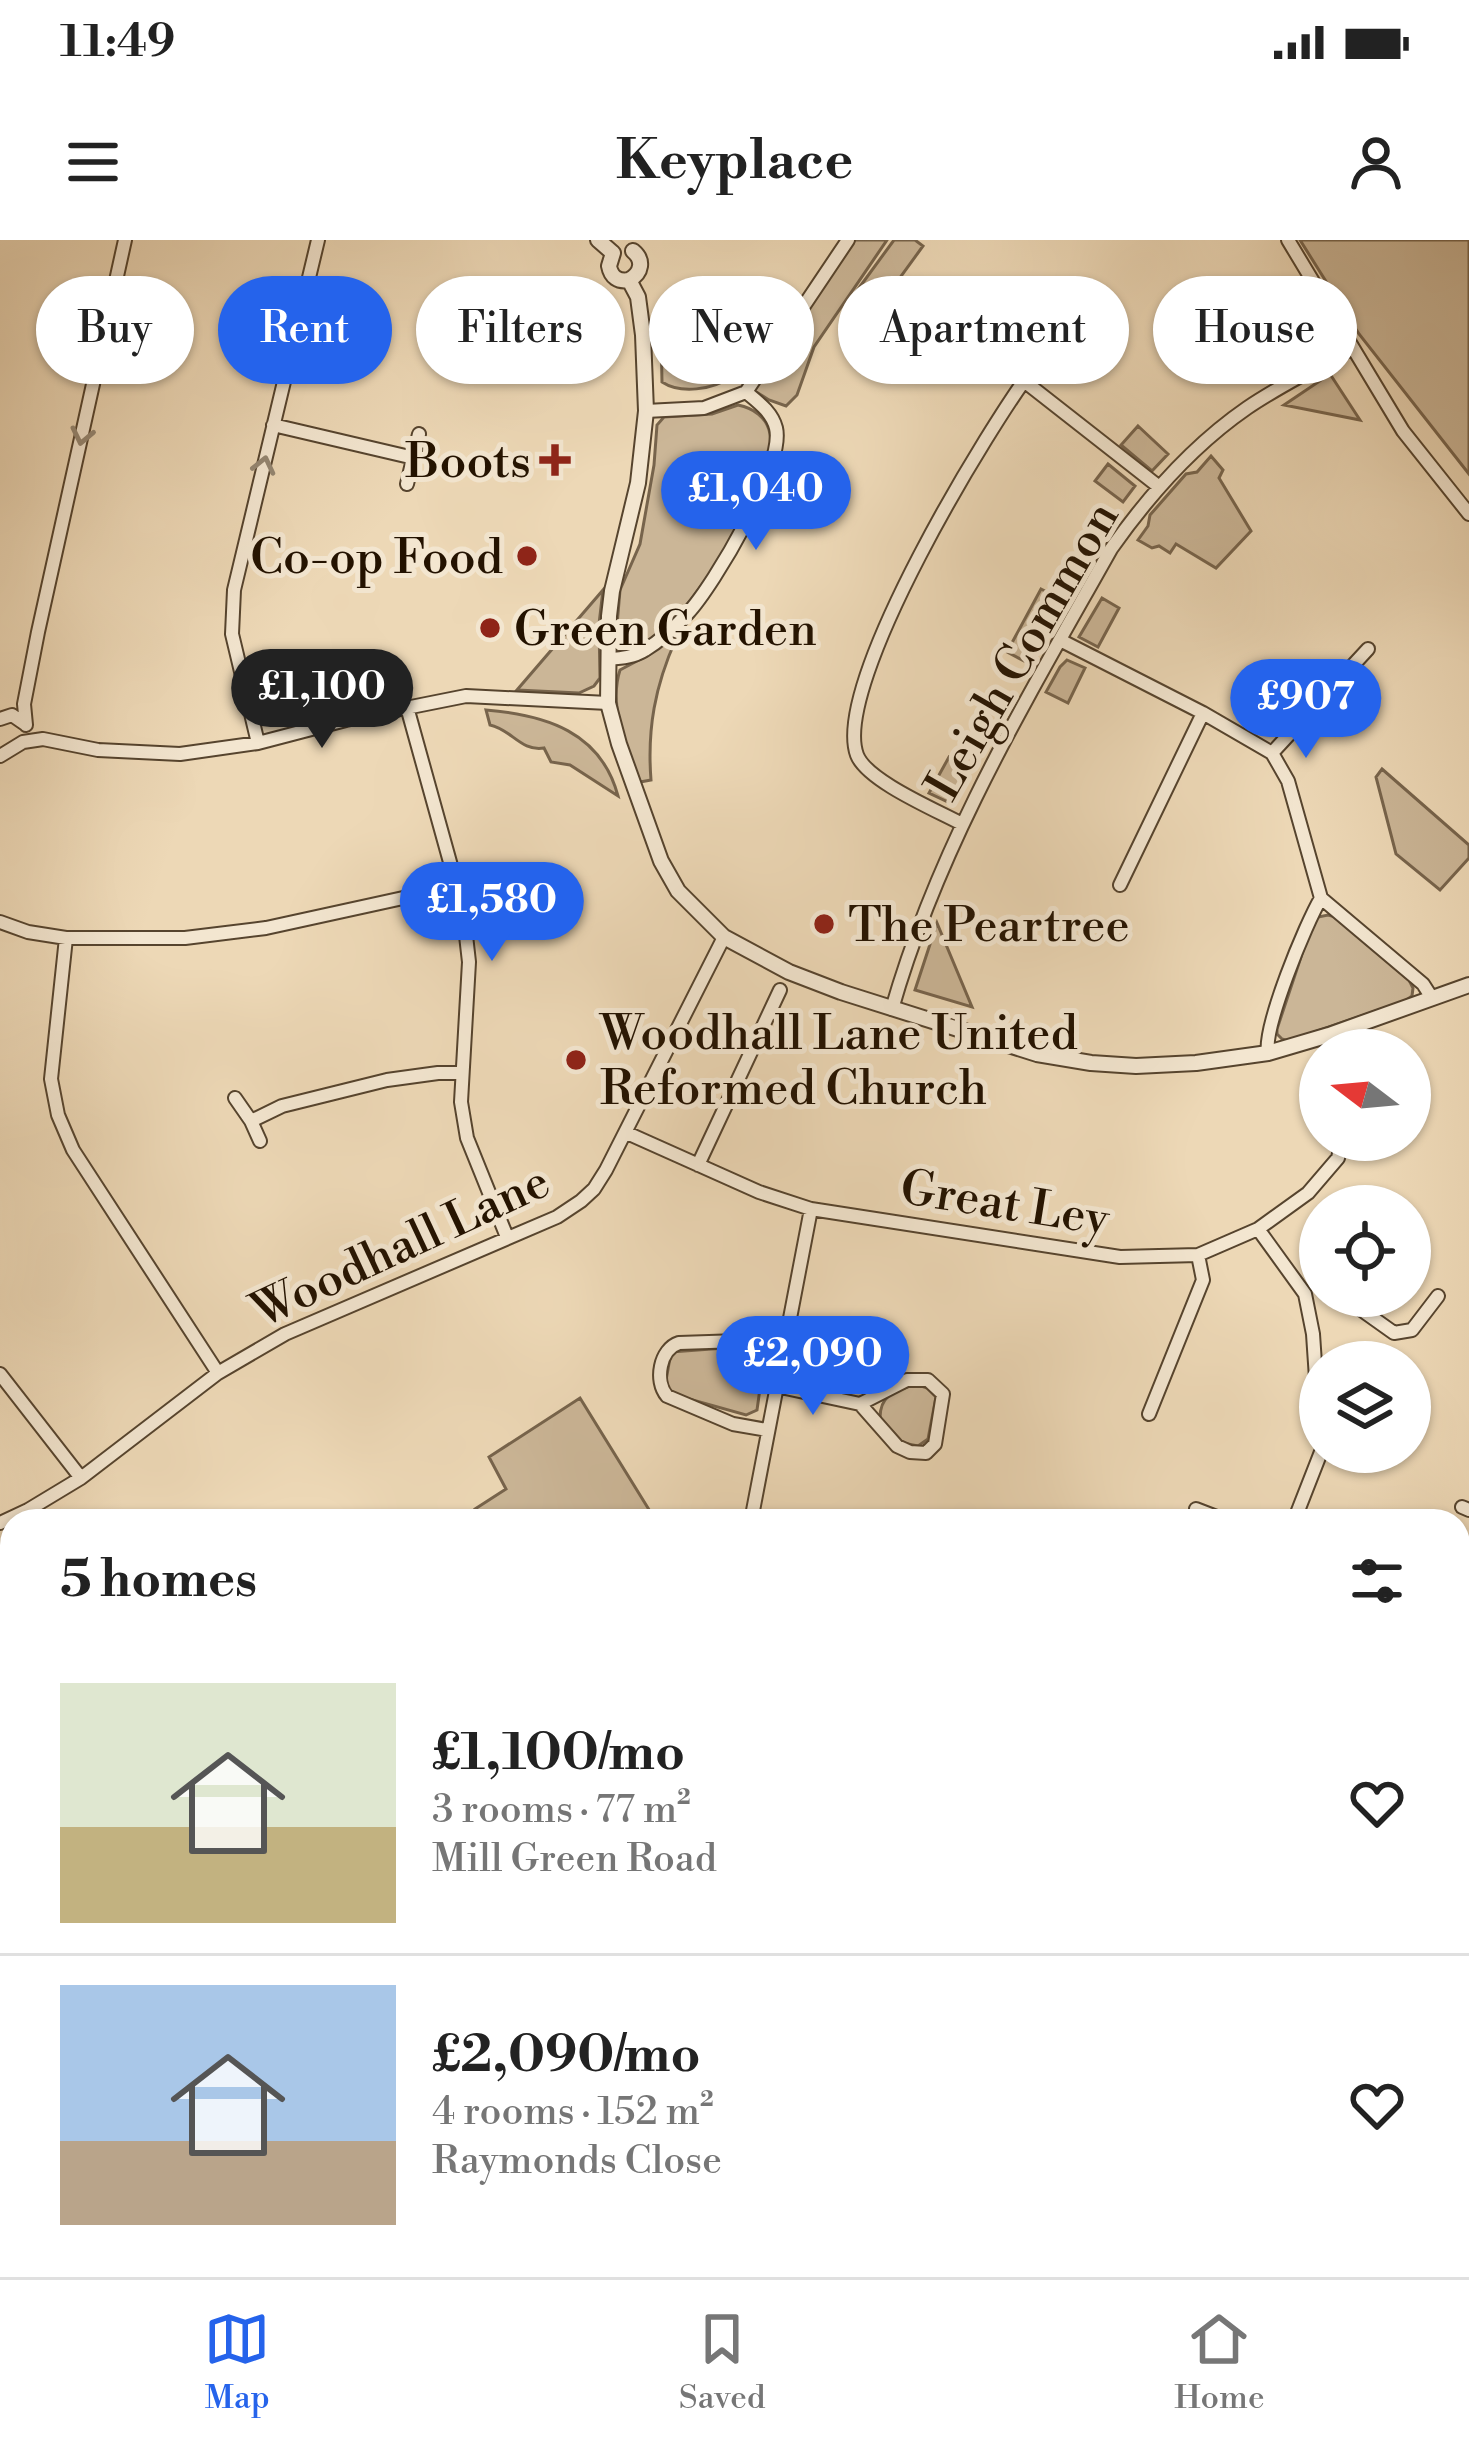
<!DOCTYPE html>
<html lang="en">
<head>
<meta charset="utf-8">
<style>
	:root { --surface:#fff; --page:#f2f2f2; --text:#222; --muted:#767676; --line:#e0e0e0; --accent:#2563eb }
	body { margin:0; font-family:"Libre Bodoni",serif; background:var(--page); color:var(--text); height:100vh; display:flex; flex-direction:column; font-size:45px; white-space:nowrap }
	* { box-sizing:border-box; margin:0 }
	p { font-size:39px; color:var(--muted) }
	.icon { flex:none; width:66px; height:66px; fill:none; stroke:currentColor; stroke-width:2; stroke-linecap:round; stroke-linejoin:round }
	.map { position:relative; flex:1; overflow:hidden }
	.details { position:absolute; left:0px; top:1269px; width:1470px; height:768px; display:flex; flex-direction:column; background:var(--surface); border-radius:36px 36px 0 0; box-shadow:0 3px 9px #0004 }
	.details>* { flex:none }
	.guide { position:absolute; left:36px; top:36px; width:1398px; height:108px; display:flex; gap:24px }
	.needle { width:78px; rotate:286deg }
	.buttons { position:absolute; left:1299px; top:789px; display:grid; gap:24px }
	.buttons a { display:grid; place-items:center; width:132px; height:132px; border-radius:50%; background:var(--surface); box-shadow:0 3px 9px #0004; font-size:60px }
	.price { position:absolute; translate:-50% -102px; padding:0 27px; border-radius:42px; background:var(--accent); color:#fff; font-size:39px; line-height:78px; filter:drop-shadow(0 3px 6px #0008) }
	.price::after { content:''; position:absolute; left:50%; top:72px; width:36px; height:27px; margin-left:-18px; background:inherit; clip-path:polygon(0 0,100% 0,50% 100%) }
	.price.active { background:#222; color:#fff }
	ul { padding:0; list-style:none }
	li { display:flex; align-items:center; gap:36px; height:300px; padding:0 60px }
	li+li { border-top:3px solid var(--line) }
	li span { display:grid; place-items:center; flex:none; width:336px; height:240px; border-radius:0px; color:#555 }
	li>.icon { margin-inline-start:auto }
	span .icon { width:144px; height:144px; fill:#fffc; stroke-width:1 }
	li b { font-size:51px }
	h2 { display:flex; justify-content:space-between; align-items:center; height:144px; padding:0 60px; font-size:51px }
	.tag { padding:0 42px; border-radius:54px; background:var(--surface); box-shadow:0 3px 9px #0004; font-size:42px; line-height:108px }
	.tag.active { background:var(--accent); color:#fff }
	.status { display:flex; justify-content:space-between; align-items:center; height:84px; padding:0 60px; background:var(--surface); direction:ltr }
	.status svg { height:33px; fill:currentColor }
	header { display:flex; justify-content:space-between; align-items:center; height:156px; padding:0 60px; background:var(--surface); font-size:54px; font-weight:700 }
	.dock { display:flex; justify-content:space-around; align-items:center; height:168px; border-top:3px solid var(--line); background:var(--surface); font-size:33px; color:var(--muted) }
	.dock a { display:grid; justify-items:center; gap:6px }
	.dock .active { color:var(--accent) }
	.map>svg:first-child { display:block }
	.green { fill:#cbb697; stroke:#77644c; stroke-width:3 }
	.lines { fill:none; stroke-linecap:round; stroke-linejoin:round }
	.minor-casing { stroke:#56442e; stroke-width:16 }
	.tertiary-casing { stroke:#56442e; stroke-width:18 }
	.primary-casing { stroke:#231200; stroke-width:22 }
	.minor { stroke:#f3e6d0; stroke-width:12 }
	.tertiary { stroke:#f3e6d0; stroke-width:14 }
	.primary { stroke:#edd8b6; stroke-width:18 }
	.oneway { stroke:#958772 }
	.poi-dot { fill:#8f2418; stroke:#f3e6d0; stroke-width:4.5 }
	.labels { text-anchor:middle; stroke-width:10; stroke-linejoin:round; paint-order:stroke }
	.poi-label { font-size:48px; fill:#231200; stroke:#f3e6d0; text-anchor:start }
	.street-label { font-size:48px; fill:#231200; stroke:#f3e6d0 }
</style>
</head>
<body>
<div class="status"><b>11:49</b><svg viewBox="0 0 49 12"><path d="M0 12V9h3v3zM5 12V6h3v6zM10 12V3h3v9zM15 12V0h3v12zM26 1h20v11H26zM47 4h2v5h-2z"/></svg></div>
<header><svg class="icon" aria-label="menu" viewBox="0 0 24 24"><path d="M4 6h16M4 12h16M4 18h16"/></svg>Keyplace<svg class="icon" aria-label="person" viewBox="0 0 24 24"><circle cx="12" cy="8" r="4"/><path d="M4 21q1-7 8-7t8 7"/></svg></header>
<div class="map">
<svg width="1469" height="2037" viewBox="0 0 1469 2037">
	<rect width="100%" height="100%" fill="#edd8b6"/>
	<filter id="stains"><feTurbulence type="fractalNoise" baseFrequency=".00167" numOctaves="4"/><feColorMatrix values="0 0 0 0 .2 0 0 0 0 .09 0 0 0 0 .02 0 0 0 .5 -.17"/></filter>
	<radialGradient id="worn" r=".72"><stop offset=".6" stop-color="#630" stop-opacity="0"/><stop offset="1" stop-color="#630" stop-opacity=".3"/></radialGradient>
	<path class="green" d="M853,0h34l-73,107 -17,48 -11,11 -17,-6 -16,-10z
		M894,0h21l8,6 -45,62 -22,-16z
		M1300,0h169v234l-110,-140z
		M661,90h20l67,23c-5,8 -11,19 -18,24 -17,13 -50,17 -68,5z
		M1330,134l30,46 -76,-15z
		M738,165c15,3 29,12 32,29 8,43 -87,198 -129,212 -12,4 -17,-2 -25,-9l4,-47 20,-46 14,-79 3,-40 7,-8 48,-3z
		M1138,186l30,28 -16,17 -31,-26z
		M1211,216l12,14 -4,8 32,53 -35,37 -40,-24 -6,9 -11,-7 -7,2 -14,-8 10,-14 2,-11 36,-41 11,-2z
		M1108,224l27,22 -12,16 -28,-21z
		M1041,349l22,11 -35,63 -21,-11z
		M603,350l-4,34 1,54 -6,8 -15,7 -62,-3z
		M1102,358l17,10 -21,39 -19,-10z
		M671,396l5,3c-21,47 -29,90 -25,141l-11,2c-13,-34 -32,-75 -20,-112l30,-16z
		M1067,420l18,8 -17,35 -22,-11 14,-25z
		M486,470c60,5 115,22 132,86l-48,-31 -19,-3 -7,-14c-23,4 -33,-19 -54,-23z
		M949,517l23,12 -14,27 -8,7 -21,-10z
		M1382,529l87,76v13l-29,32 -44,-36 -20,-77z
		M1328,675l8,2 73,63 4,8 -1,8 -7,5 -117,40 -6,-2 -5,-5v-5l35,-105 6,-7z
		M937,683l35,84 -57,-17z
		M752,1106l13,7 -8,57 -11,5 -82,-23 7,-40z
		M916,1144l11,4 9,9 -8,42 -10,7 -15,-3 -23,-25c0,-24 16,-27 36,-34z
		M580,1158l76,123h-175l-6,-12 31,-20 -17,-32z
		M0,1446l12,2v305l-12,28z
		M1006,2025h84l15,12h-86z"/>
	<g class="lines">
		<defs>
			<path id="minor" d="M1288,0l115,191 66,83
				M1024,141l134,105
				M646,171l58,-3 42,-16 102,-152
				M273,185l141,33
				M407,244l12,-50
				M1060,400l143,73 69,40 16,28 33,117 102,86 9,14
				M609,419c13,-1 25,-2 36,-9 15,-9 31,-24 43,-37 26,-28 97,-148 88,-185 -4,-16 -18,-26 -30,-36
				M407,467l56,202 6,53 -8,140 6,36 40,99
				M0,479l12,-4 13,9
				M26,485l-2,-21 14,-72 87,-392
				M258,503l-26,-109 2,-44 84,-350
				M1272,513l96,-104
				M0,516l23,-14 20,-3 55,11 82,4 78,-11 88,-23 120,-24 142,7
				M962,584c-26,-14 -95,-43 -105,-69 -26,-70 133,-331 180,-392 16,-22 37,-41 57,-58l8,8
				M1120,645l83,-172
				M0,682l28,10 38,6h119l81,-10 192,-42
				M66,698l-15,141 7,36 15,35 145,223
				M892,769c47,-165 136,-312 219,-460 38,-54 81,-103 136,-141 34,-23 70,-41 106,-60
				M1268,813c-5,-26 38,-130 53,-155
				M235,858l16,23 9,20
				M251,881l31,-15 105,-26 51,-7h23
				M627,893l132,59 52,17 309,48 78,-2 60,-26 50,-36 30,-35 4,-18
				M698,925l82,-175
				M1258,989l47,65 8,40 7,103
				M1342,1056l52,37 18,-3 26,-34
				M0,1134l81,104
				M776,1146l84,18 37,42 13,6 16,1 9,-9 8,-50 -15,-14h-21l-47,24
				M1149,1174l54,-134 -5,-25
				M767,1190l-34,-6 -66,-28c-13,-15 -7,-47 12,-53l60,-2 43,9
				M1462,1267l7,3
				M1196,1269l31,12
				M306,1281l1,-2
				M751,1281l60,-312
				M1294,1281l27,-69
				M0,1283l28,-13 53,-32 137,-105 67,-39 272,-117 24,-16 13,-12 12,-19 118,-233
				M0,1330l12,2
				M1458,1582l11,-26
				M470,2025l4,12"/>
			<path id="tertiary" d="M598,0l15,13
				M613,13l-4,13c2,11 9,16 20,14
				M629,40l9,17 5,38 3,76 -8,72 -26,108 -3,25 -1,87 11,41 42,117 17,30 46,46 65,35 52,20 196,62 54,9 45,3 60,-3 72,-10 61,-18 140,-50
				M629,40c13,-7 15,-20 4,-29
				M1458,1966l11,-12"/>
			<path id="primary" d="M0,1446l12,2
				M1295,2025l6,12
				M1389,2025l11,12
				M1316,2037l10,-12"/>
		</defs>
		<use href="#minor" class="minor-casing"/>
		<use href="#tertiary" class="tertiary-casing"/>
		<use href="#primary" class="primary-casing"/>
		<use href="#minor" class="minor"/>
		<use href="#tertiary" class="tertiary"/>
		<use href="#primary" class="primary"/>
	</g>
	<defs><path id="oneway-chevron" d="M-2-3.5L2.5 0L-2 3.5" fill="none" stroke-width="1.6" stroke-linecap="round" stroke-linejoin="round" transform="scale(3)"/></defs>
	<g class="oneway">
		<use href="#oneway-chevron" transform="translate(82 196) rotate(102)"/>
		<use href="#oneway-chevron" transform="translate(264 225) rotate(-77)"/>
	</g>
	<g class="poi-dot">
		<path d="M549 202h12v12h12v12h-12v12h-12v-12h-12v-12h12z"/>
		<circle cx="527" cy="316" r="12"/>
		<circle cx="490" cy="388" r="12"/>
		<circle cx="824" cy="684" r="12"/>
		<circle cx="576" cy="820" r="12"/>
	</g>
	<g class="labels">
		<g class="poi-label">
			<text x="531" y="237" text-anchor="end">Boots</text>
			<text x="503" y="333" text-anchor="end">Co-op Food</text>
			<text x="514" y="405">Green Garden</text>
			<text x="848" y="701">The Peartree</text>
			<text x="600" y="809">Woodhall Lane United<tspan x="600" dy="55">Reformed Church</tspan></text>
		</g>
		<g class="street-label">
			<text transform="translate(1021 410) rotate(-60)" y="17">Leigh Common</text>
			<text transform="translate(1005 962) rotate(9)" y="17">Great Ley</text>
			<text transform="translate(400 1005) rotate(-25)" y="17">Woodhall Lane</text>
		</g>
	</g>
	<rect width="100%" height="100%" filter="url(#stains)"/>
	<rect width="100%" height="100%" fill="url(#worn)"/>
</svg>
<div class="buttons">
<a><svg class="needle" viewBox="-14 -14 28 28"><path d="M0-13l5 13h-10z" fill="#e53935"/><path d="M0 13l5-13h-10z" fill="#767676"/></svg></a>
<a><svg class="icon" aria-label="locate" viewBox="0 0 24 24"><circle cx="12" cy="12" r="6"/><path d="M12 2v4M12 18v4M2 12h4M18 12h4"/></svg></a>
<a><svg class="icon" aria-label="layers" viewBox="0 0 24 24"><path d="M12 4l9 5-9 5-9-5zM3 14l9 5 9-5"/></svg></a>
</div>
<b class="price" style="left:756px;top:313px">£1,040</b>
<b class="price active" style="left:322px;top:511px">£1,100</b>
<b class="price" style="left:1306px;top:521px">£907</b>
<b class="price" style="left:492px;top:724px">£1,580</b>
<b class="price" style="left:813px;top:1178px">£2,090</b>
<div class="guide">
<a class="tag">Buy</a>
<a class="tag active">Rent</a>
<a class="tag">Filters</a>
<a class="tag">New</a>
<a class="tag">Apartment</a>
<a class="tag">House</a>
</div>
<section class="details">
<h2>5 homes<svg class="icon" aria-label="filters" viewBox="0 0 24 24"><path d="M4 7h16M4 17h16"/><circle cx="9" cy="7" r="2"/><circle cx="15" cy="17" r="2"/></svg></h2>
<ul>
<li><span style="background:linear-gradient(#dfe7d0 60%,#c2b280 0)"><svg class="icon" aria-label="home" viewBox="0 0 24 24"><path d="M3 11l9-7 9 7M6 9v11h12V9"/></svg></span><div><b>£1,100/mo</b><p>3 rooms · 77 m²</p><p>Mill Green Road</p></div><svg class="icon" aria-label="heart" viewBox="0 0 24 24"><path d="M12 20l-8-8c-3-5 5-10 8-4 3-6 11-1 8 4z"/></svg></li>
<li><span style="background:linear-gradient(#a9c7e8 65%,#b9a48a 0)"><svg class="icon" aria-label="home" viewBox="0 0 24 24"><path d="M3 11l9-7 9 7M6 9v11h12V9"/></svg></span><div><b>£2,090/mo</b><p>4 rooms · 152 m²</p><p>Raymonds Close</p></div><svg class="icon" aria-label="heart" viewBox="0 0 24 24"><path d="M12 20l-8-8c-3-5 5-10 8-4 3-6 11-1 8 4z"/></svg></li>
</ul>
</section>
</div>
<nav class="dock">
<a class="active"><svg class="icon" aria-label="map" viewBox="0 0 24 24"><path d="M3 6l6-2 6 2 6-2v14l-6 2-6-2-6 2zM9 4v14M15 6v14"/></svg>Map</a>
<a><svg class="icon" aria-label="saved" viewBox="0 0 24 24"><path d="M7 4h10v16l-5-4-5 4z"/></svg>Saved</a>
<a><svg class="icon" aria-label="home" viewBox="0 0 24 24"><path d="M3 11l9-7 9 7M6 9v11h12V9"/></svg>Home</a>
</nav>
</body>
</html>
